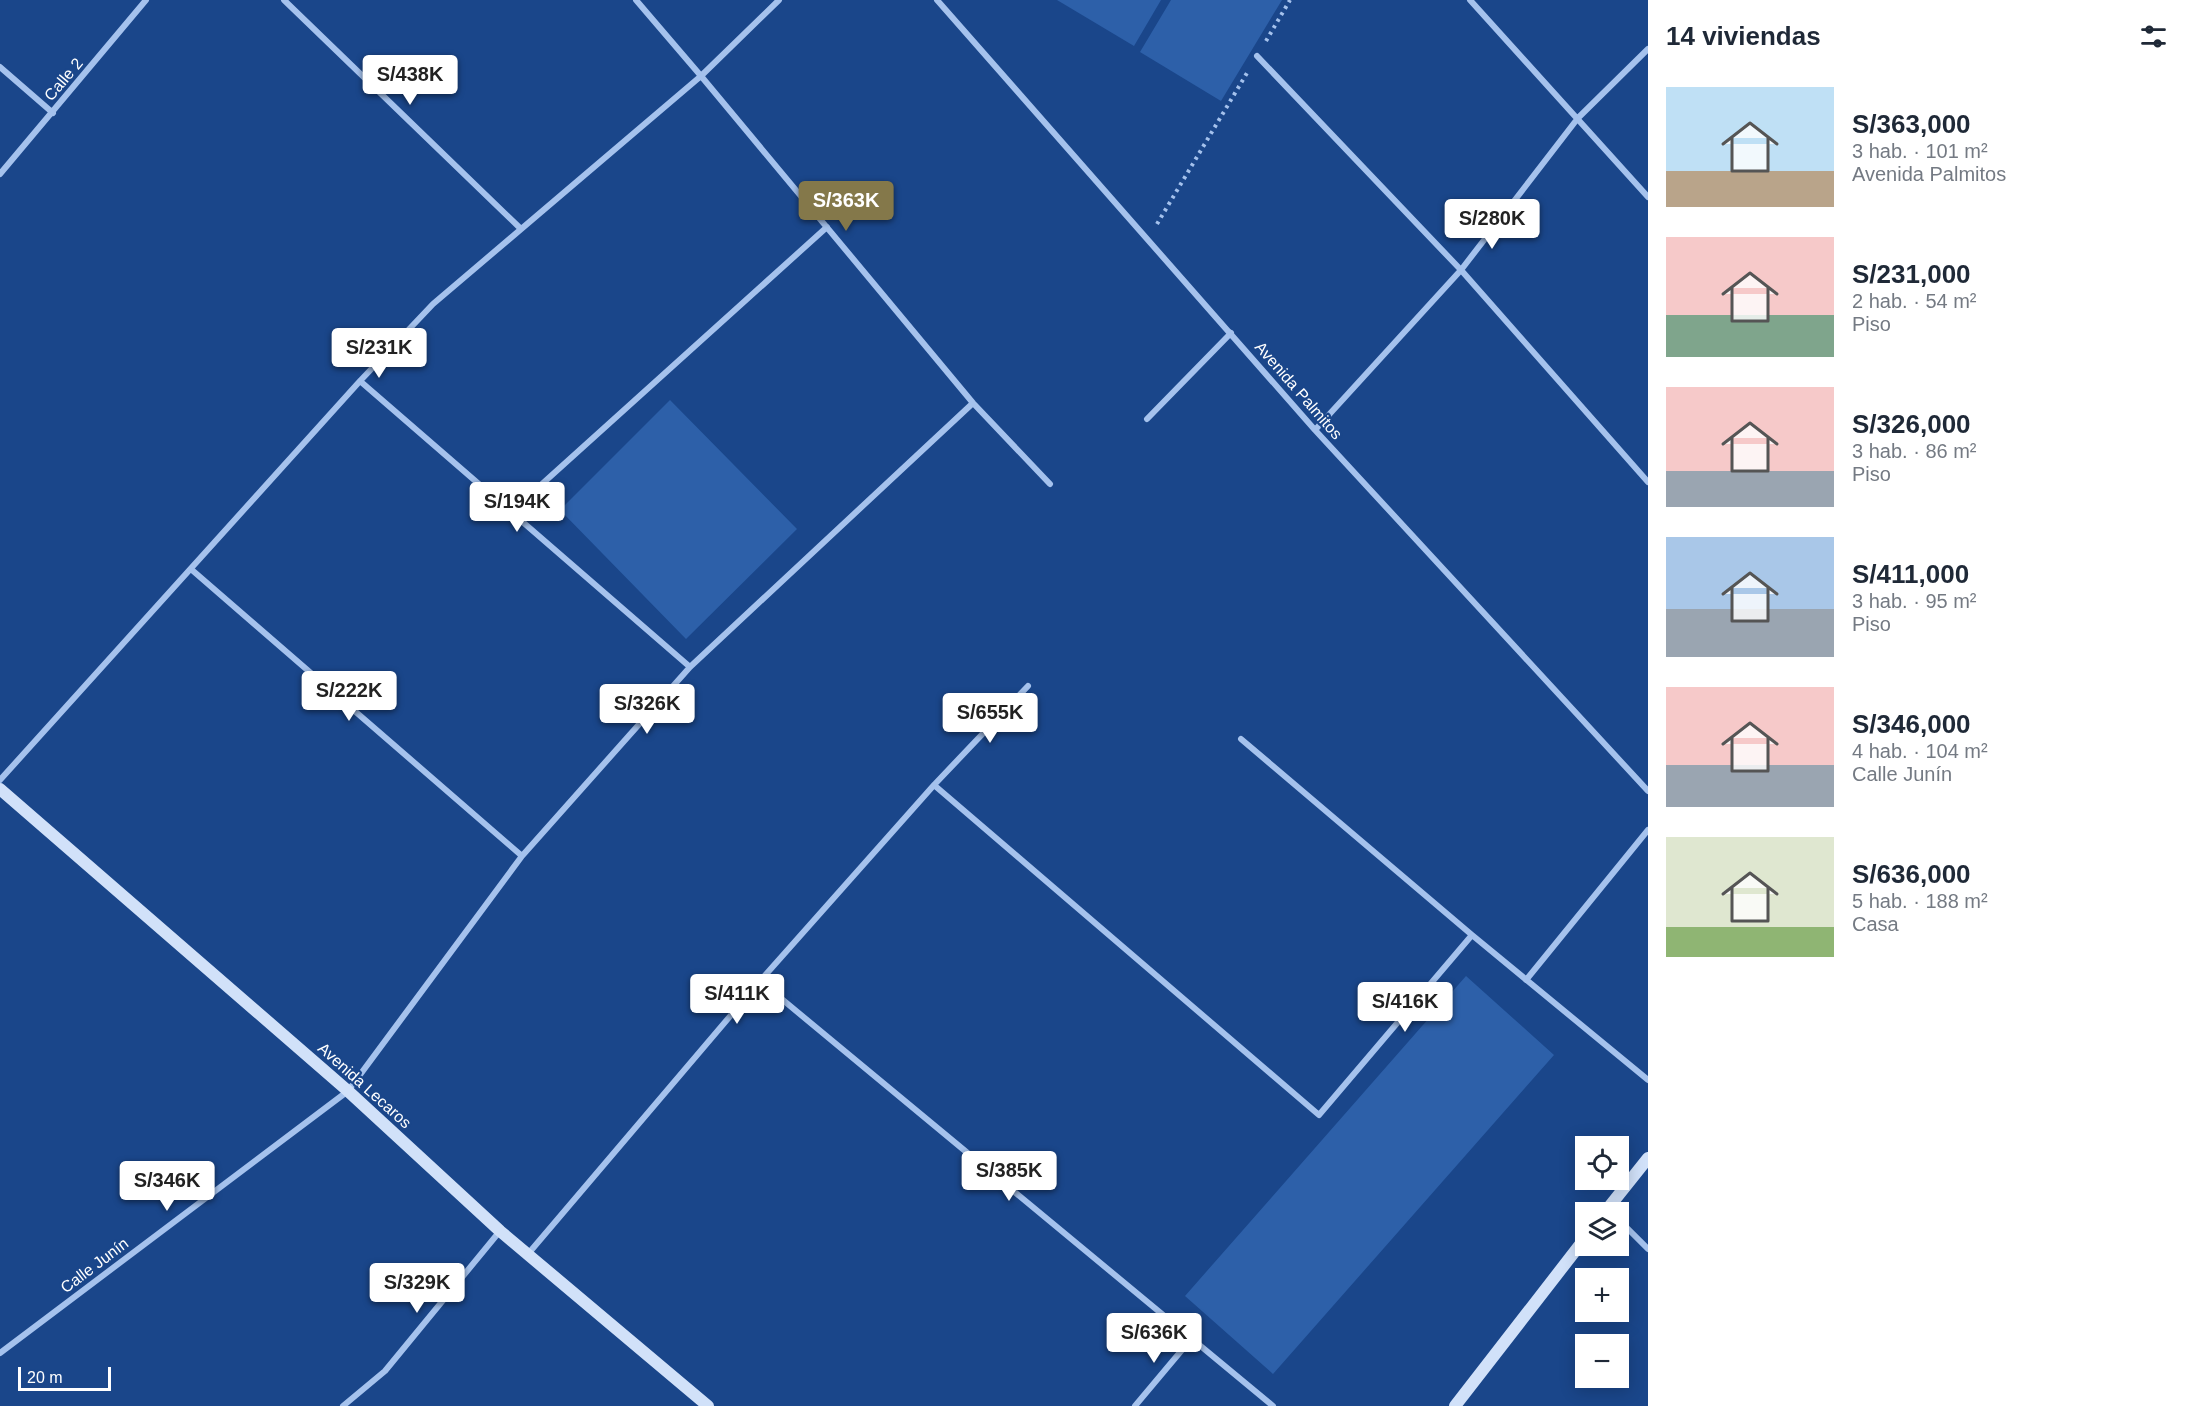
<!DOCTYPE html>
<html lang="es">
<head>
<meta charset="utf-8">
<style>
	:root { --surface:#fff; --page:#f6f6f7; --text:#1f2937; --muted:#747a83; --accent:#84784a }
	body { margin:0; font-family:Arial,sans-serif; background:var(--page); color:var(--text); height:100vh; display:flex; flex-direction:column; font-size:22px; white-space:nowrap }
	* { box-sizing:border-box; margin:0 }
	p { font-size:20px; color:var(--muted) }
	.icon { flex:none; width:33px; height:33px; fill:none; stroke:currentColor; stroke-width:2; stroke-linecap:round; stroke-linejoin:round }
	.map { position:relative; flex:1; overflow:hidden }
	.drawer { display:flex; flex-direction:column; background:var(--surface); width:540px }
	.drawer>* { flex:none }
	.tools { position:absolute; left:1575px; top:1136px; display:grid; gap:12px }
	.tools a { display:grid; place-items:center; width:54px; height:54px; border-radius:0px; background:var(--surface); box-shadow:0 3px 15px #0003; font-size:30px }
	.scale { position:absolute; left:18px; bottom:15px; width:93px; box-sizing:border-box; padding-left:6px; border:3px solid #fff; border-top:0; font-size:16px; line-height:21px; white-space:nowrap; color:#fff; -webkit-text-stroke:4px #1a468a; paint-order:stroke }
	.price { position:absolute; translate:-50% -51px; padding:0 14px; border-radius:6px; background:#fff; color:#222; font-size:20px; line-height:39px; filter:drop-shadow(0 2px 3px #0008) }
	.price::after { content:''; position:absolute; left:50%; top:36px; width:18px; height:14px; margin-left:-9px; background:inherit; clip-path:polygon(0 0,100% 0,50% 100%) }
	.price.active { background:var(--accent); color:#fff }
	ul { padding:0; list-style:none }
	li { display:flex; align-items:center; gap:18px; height:150px; padding:0 18px }
	li span { display:grid; place-items:center; flex:none; width:168px; height:120px; border-radius:0px; color:#555 }
	li>.icon { margin-inline-start:auto }
	span .icon { width:72px; height:72px; fill:#fffc; stroke-width:1 }
	li b { font-size:26px }
	h2 { display:flex; justify-content:space-between; align-items:center; height:72px; padding:0 18px; font-size:26px }
	main { display:flex; flex:1; min-height:0 }
	.map>svg:first-child { display:block }
	.park { fill:#2d60a9 }
	.lines { fill:none; stroke-linecap:round; stroke-linejoin:round }
	.path { stroke:#a5c2ed; stroke-width:4; stroke-dasharray:3 4.5; stroke-linecap:butt }
	.street { stroke:#a5c2ed; stroke-width:6 }
	.secondary { stroke:#d1e1f9; stroke-width:12 }
	.labels { text-anchor:middle; stroke-width:4.5; stroke-linejoin:round; paint-order:stroke }
	.street-label { font-size:16px; fill:#fff; stroke:#1a468a }
</style>
</head>
<body>
<main>
<div class="map">
<svg width="1648" height="1406" viewBox="0 0 1648 1406">
	<rect width="100%" height="100%" fill="#1a468a"/>
	<path class="park" d="M1057,0h104l-27,46z
		M1171,0h111l-61,101 -81,-49z
		M670,400l127,129 -111,110 -126,-129z
		M1466,976l88,79 -281,319 -88,-78z"/>
	<g class="lines">
		<path class="path" d="M1266,41l24,-41
			M1157,224l90,-151"/>
		<path class="street" d="M284,0l236,228
			M636,0l65,76 272,327 77,81
			M937,0l378,430 333,361
			M1470,0l178,197
			M1257,56l204,214 187,212
			M0,67l53,46
			M0,174l146,-174
			M360,381l330,286
			M1147,419l84,-86
			M1315,430l146,-160 117,-152 70,-69
			M511,512l316,-285
			M192,570l330,286
			M1241,739l231,196 176,145
			M0,780l360,-399 73,-77 268,-228 78,-76
			M934,785l385,330 153,-180
			M1526,980l122,-150
			M760,981l513,425
			M1618,1219l30,30
			M528,1254l232,-273 174,-196 94,-99
			M0,1353l348,-262 174,-235 168,-189 283,-264
			M343,1406l42,-35 115,-140
			M1135,1406l57,-68"/>
		<path class="secondary" d="M0,789l348,302 152,140 208,175
			M1605,1212l43,-54
			M1455,1406l131,-169"/>
	</g>
	<g class="labels">
		<g class="street-label">
			<text transform="translate(63 79) rotate(-50)" y="6">Calle 2</text>
			<text transform="translate(1299 390) rotate(49)" y="6">Avenida Palmitos</text>
			<text transform="translate(365 1085) rotate(42)" y="6">Avenida Lecaros</text>
			<text transform="translate(94 1265) rotate(-37)" y="6">Calle Junín</text>
		</g>
	</g>
</svg>
<div class="tools">
<a><svg class="icon" aria-label="locate" viewBox="0 0 24 24"><circle cx="12" cy="12" r="6"/><path d="M12 2v4M12 18v4M2 12h4M18 12h4"/></svg></a>
<a><svg class="icon" aria-label="layers" viewBox="0 0 24 24"><path d="M12 4l9 5-9 5-9-5zM3 14l9 5 9-5"/></svg></a>
<a>+</a>
<a>−</a>
</div>
<div class="scale">20 m</div>
<b class="price" style="left:410px;top:106px">S/438K</b>
<b class="price active" style="left:846px;top:232px">S/363K</b>
<b class="price" style="left:1492px;top:250px">S/280K</b>
<b class="price" style="left:379px;top:379px">S/231K</b>
<b class="price" style="left:517px;top:533px">S/194K</b>
<b class="price" style="left:349px;top:722px">S/222K</b>
<b class="price" style="left:647px;top:735px">S/326K</b>
<b class="price" style="left:990px;top:744px">S/655K</b>
<b class="price" style="left:737px;top:1025px">S/411K</b>
<b class="price" style="left:1405px;top:1033px">S/416K</b>
<b class="price" style="left:1009px;top:1202px">S/385K</b>
<b class="price" style="left:167px;top:1212px">S/346K</b>
<b class="price" style="left:417px;top:1314px">S/329K</b>
<b class="price" style="left:1154px;top:1364px">S/636K</b>
</div>
<section class="drawer">
<h2>14 viviendas<svg class="icon" aria-label="filters" viewBox="0 0 24 24"><path d="M4 7h16M4 17h16"/><circle cx="9" cy="7" r="2"/><circle cx="15" cy="17" r="2"/></svg></h2>
<ul>
<li><span style="background:linear-gradient(#bfe0f5 70%,#b9a48a 0)"><svg class="icon" aria-label="home" viewBox="0 0 24 24"><path d="M3 11l9-7 9 7M6 9v11h12V9"/></svg></span><div><b>S/363,000</b><p>3 hab. · 101 m²</p><p>Avenida Palmitos</p></div></li>
<li><span style="background:linear-gradient(#f6c9c9 65%,#7fa58c 0)"><svg class="icon" aria-label="home" viewBox="0 0 24 24"><path d="M3 11l9-7 9 7M6 9v11h12V9"/></svg></span><div><b>S/231,000</b><p>2 hab. · 54 m²</p><p>Piso</p></div></li>
<li><span style="background:linear-gradient(#f6c9c9 70%,#9aa5b1 0)"><svg class="icon" aria-label="home" viewBox="0 0 24 24"><path d="M3 11l9-7 9 7M6 9v11h12V9"/></svg></span><div><b>S/326,000</b><p>3 hab. · 86 m²</p><p>Piso</p></div></li>
<li><span style="background:linear-gradient(#a9c7e8 60%,#9aa5b1 0)"><svg class="icon" aria-label="home" viewBox="0 0 24 24"><path d="M3 11l9-7 9 7M6 9v11h12V9"/></svg></span><div><b>S/411,000</b><p>3 hab. · 95 m²</p><p>Piso</p></div></li>
<li><span style="background:linear-gradient(#f6c9c9 65%,#9aa5b1 0)"><svg class="icon" aria-label="home" viewBox="0 0 24 24"><path d="M3 11l9-7 9 7M6 9v11h12V9"/></svg></span><div><b>S/346,000</b><p>4 hab. · 104 m²</p><p>Calle Junín</p></div></li>
<li><span style="background:linear-gradient(#dfe7d0 75%,#8fb573 0)"><svg class="icon" aria-label="home" viewBox="0 0 24 24"><path d="M3 11l9-7 9 7M6 9v11h12V9"/></svg></span><div><b>S/636,000</b><p>5 hab. · 188 m²</p><p>Casa</p></div></li>
</ul>
</section>
</main>
</body>
</html>
